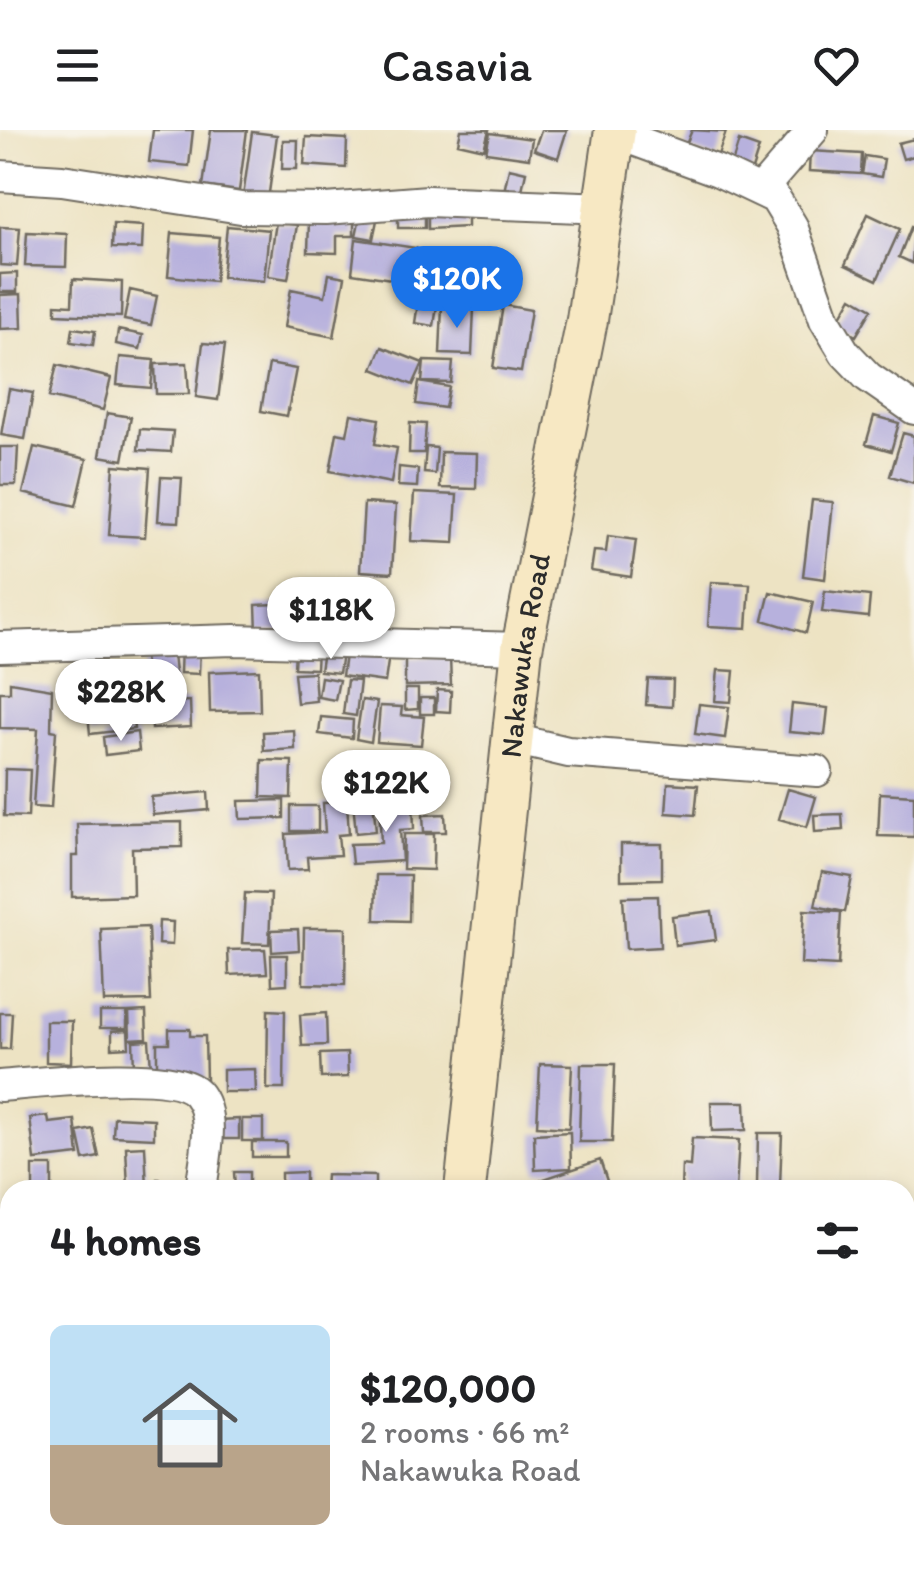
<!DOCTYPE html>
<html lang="en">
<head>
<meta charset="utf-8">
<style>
	:root { --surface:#fff; --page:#f2f2f2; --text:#202124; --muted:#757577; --line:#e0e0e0; --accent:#1a73e8 }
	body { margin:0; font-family:Itim,sans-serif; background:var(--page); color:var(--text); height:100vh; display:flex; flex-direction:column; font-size:38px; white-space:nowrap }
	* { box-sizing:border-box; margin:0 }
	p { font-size:32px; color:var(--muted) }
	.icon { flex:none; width:55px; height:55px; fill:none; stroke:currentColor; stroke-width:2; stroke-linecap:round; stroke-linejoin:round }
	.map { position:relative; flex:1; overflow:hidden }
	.panel { position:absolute; left:0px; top:1050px; width:915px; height:392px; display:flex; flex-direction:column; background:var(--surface); border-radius:30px 30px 0 0; box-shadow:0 5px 15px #0003 }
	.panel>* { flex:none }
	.price { position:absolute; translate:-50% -85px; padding:0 22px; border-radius:35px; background:#fff; color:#222; font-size:32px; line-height:65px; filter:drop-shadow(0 2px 5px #0008) }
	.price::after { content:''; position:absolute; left:50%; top:60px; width:30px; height:22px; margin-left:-15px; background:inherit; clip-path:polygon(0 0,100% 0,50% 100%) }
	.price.on { background:var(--accent); color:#fff }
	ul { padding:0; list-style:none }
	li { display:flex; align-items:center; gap:30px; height:250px; padding:0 50px }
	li+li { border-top:2px solid var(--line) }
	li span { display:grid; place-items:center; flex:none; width:280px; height:200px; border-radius:15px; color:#555 }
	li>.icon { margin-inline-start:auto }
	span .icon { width:120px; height:120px; fill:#fffc; stroke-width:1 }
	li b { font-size:42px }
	h2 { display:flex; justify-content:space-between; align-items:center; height:120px; padding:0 50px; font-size:42px }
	header { display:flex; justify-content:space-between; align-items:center; height:130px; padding:0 50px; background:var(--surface); font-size:45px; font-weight:600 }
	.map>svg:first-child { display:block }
	.building { fill:#b7b1dd }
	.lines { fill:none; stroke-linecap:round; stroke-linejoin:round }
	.minor-casing { stroke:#6f6b60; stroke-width:34 }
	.secondary-casing { stroke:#6f6b60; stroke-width:44 }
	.minor { stroke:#fff; stroke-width:30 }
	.secondary { stroke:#f7e8c3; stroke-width:40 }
	.labels { text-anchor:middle; stroke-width:10; stroke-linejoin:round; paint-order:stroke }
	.street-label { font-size:30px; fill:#2b2b2b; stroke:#f7f3e8 }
</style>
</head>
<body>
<header><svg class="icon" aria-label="menu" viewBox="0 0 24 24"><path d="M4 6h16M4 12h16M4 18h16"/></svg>Casavia<svg class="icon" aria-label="heart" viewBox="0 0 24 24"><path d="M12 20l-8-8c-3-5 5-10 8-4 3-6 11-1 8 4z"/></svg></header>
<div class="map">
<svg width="914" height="1442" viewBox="0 0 914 1442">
	<rect width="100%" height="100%" fill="#f7f3e8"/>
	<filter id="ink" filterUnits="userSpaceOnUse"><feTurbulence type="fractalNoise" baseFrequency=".01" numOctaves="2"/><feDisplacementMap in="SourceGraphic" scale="20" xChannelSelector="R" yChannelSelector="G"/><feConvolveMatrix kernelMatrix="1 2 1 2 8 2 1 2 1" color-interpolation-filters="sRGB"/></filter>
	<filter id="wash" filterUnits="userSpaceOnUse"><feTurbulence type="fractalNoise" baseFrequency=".0048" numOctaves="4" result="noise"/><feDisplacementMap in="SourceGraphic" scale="40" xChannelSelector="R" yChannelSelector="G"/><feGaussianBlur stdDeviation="2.25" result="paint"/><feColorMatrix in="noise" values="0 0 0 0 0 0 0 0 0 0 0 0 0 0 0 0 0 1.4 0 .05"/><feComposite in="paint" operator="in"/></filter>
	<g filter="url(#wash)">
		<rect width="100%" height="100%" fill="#ede3c3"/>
		<g id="blocks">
			<path class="building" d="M153,0h40l-4,36 -40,-4z
				M211,0h36l-8,61 -36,-5z
				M461,0h28l-5,19 -26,-6z
				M541,0h26l-9,28 -24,-8z
				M692,0l34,2 -9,26 -32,-11z
				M252,2l25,3 -9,65 -25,-3z
				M490,3l42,6 -3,19 -43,-6z
				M306,7l41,2 -1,29 -42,-3z
				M914,9v17l-11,3 -5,-16z
				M283,10h15l-1,29h-15z
				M739,11l20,7 -9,28 -20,-6z
				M810,21l52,3 -1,20 -52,-3z
				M865,26l19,3 -3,18 -19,-3z
				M509,38l17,4 -6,27 -17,-3z
				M362,77l17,4 -6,28 -17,-3z
				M467,78v19l-39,2v-20z
				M398,81h27v17h-27z
				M868,84l32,15 -23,51 -32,-15z
				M309,90l45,1v15h-17v17l-29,-1z
				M276,92l21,3 -9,54 -20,-3z
				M113,94l30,2 -1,23 -30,-1z
				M227,96l42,4 -5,51 -42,-4z
				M0,97l20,1 -3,38 -17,-1z
				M911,97l3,1 -2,35 -13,-6z
				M27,102l40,2 -1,33 -41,-1z
				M172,103l47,4 -4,44 -47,-5z
				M356,109l60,9 -5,34 -59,-9z
				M17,143v19h-17v-18z
				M329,144l16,3 -11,60 -50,-10 7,-38 34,7z
				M73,149l49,3 -1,35 -65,-3v-10l16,1z
				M130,160l27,6 -6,29 -27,-5z
				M21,164l1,34 -22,1v-34z
				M419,166l19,3 -4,27 -19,-3z
				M852,167l20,12 -16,27 -20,-11z
				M503,175l28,5 -10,62 -28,-4z
				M442,176l32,2 -2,47 -32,-1z
				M73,198l22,3 -2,14 -22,-3z
				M118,200l25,5 -3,14 -24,-5z
				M203,213l22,2 -7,55 -22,-3z
				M382,217l41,16 -10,22 -40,-16z
				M120,227l34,3 -3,28 -34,-3z
				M424,231l29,1 -2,21 -29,-1z
				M187,233l2,31h-33l-1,-30z
				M269,234l27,5 -9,47 -26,-5z
				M57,235l54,13 -8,32 -54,-13z
				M419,252l30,5 -4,21 -29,-4z
				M9,259l24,4 -8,46 -24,-4z
				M107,283l24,4 -8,43 -23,-4z
				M351,284l28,5 -4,25 22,4 -6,35 -61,-12 7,-38 10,2z
				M874,286l25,7 -8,28 -25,-7z
				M410,293l16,1 -2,29h-15z
				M140,299l33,2 -2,21 -33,-2z
				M903,303l11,3v47l-24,-7z
				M0,317h18l-2,38h-16z
				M34,317l53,12 -11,47 -53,-13z
				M426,317l11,1 -2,26 -11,-1z
				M441,322l36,1 -1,36 -36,-1z
				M114,335l36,3 -5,69 -36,-2z
				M399,337l19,2 -1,18 -19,-1z
				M161,347l21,1 -3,44 -21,-1z
				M414,363l43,2 -3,48 -43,-2z
				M812,370l21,2 -8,77 -22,-3z
				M364,373l32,2 -4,68 -32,-2z
				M608,406l28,4 -5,37 -40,-6 3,-20 12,1z
				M711,452l39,2 -3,44 -39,-2z
				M825,461l45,5 -2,21 -46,-5z
				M770,462l43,10 -7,31 -43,-13z
				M320,472v28l-63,2 -1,-27z
				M181,515h19l-1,29 -19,-1z
				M346,518l43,7 -4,27 -43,-6z
				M295,519l22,1 -1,19 -22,-1z
				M323,521l19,3 -3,19 -19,-2z
				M173,524l3,28 -28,3 -4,-28z
				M450,526l1,29 -46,1v-28z
				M259,540l1,41 -50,1 -1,-40z
				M718,540l16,1 -3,31 -16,-1z
				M115,542l1,7 13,-2 5,52 -44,5 -5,-52 9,-1 -1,-7z
				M314,542l2,29 -19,2 -3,-30z
				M321,547l18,3 -4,20 -17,-3z
				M648,549l25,1 -1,27 -26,-2z
				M347,550l13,1 -4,35 -13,-2z
				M10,552l42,7 -1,41 5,1 -5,77 -18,-1 5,-78 -38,-1v-36h10z
				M405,559h13v20l-13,1z
				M437,560l14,1 -1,21 -14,-1z
				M420,568h14v16h-14z
				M362,570l15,2 -6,40 -15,-3z
				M190,571l1,26 -39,2 -1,-26z
				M699,574l30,3 -4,31 -30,-4z
				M792,574l36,4 -3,27 -36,-3z
				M380,576l22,1 -1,8 23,2 -3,28 -44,-3z
				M321,587l32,3 -1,18 -33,-4z
				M294,600l1,19 -31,2 -1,-19z
				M137,602l2,19 -34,4 -2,-18z
				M262,630l30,1 -1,37 -30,-1z
				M341,631l34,2 -2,28 -33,-3z
				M5,639l25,1 -2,47 -24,-1z
				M668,653l30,2 -3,30 -29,-2z
				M788,659l28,8 -9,30 -28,-8z
				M208,662l1,18 -56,5 -2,-18z
				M880,663l34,2v42l-36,-1z
				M284,670v18l-44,1 -1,-18z
				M373,670l3,31 -20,2 -3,-31z
				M347,672l2,32 -11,1 2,20 -33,2 1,12 -20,1 -2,-36 39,-2 -2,-29z
				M413,672l1,27 -14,1 2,31 -50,3 -2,-20 31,-1 -2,-39z
				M291,676h27v25h-27z
				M445,684l1,18h-22l-1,-17z
				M842,684l1,16 -28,2 -1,-17z
				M182,692v25l-50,1 1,47 -61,2v-41h6l-1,-32z
				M404,704h30l-1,36 -30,-1z
				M621,714h41v35l-41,1z
				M822,742l30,5 -7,35 -30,-6z
				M376,745h34l-1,46 -34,-1z
				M245,763l26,1 -2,50 -27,-1z
				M658,766l2,51 -34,2 -3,-52z
				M804,780l37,2 -3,54 -37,-2z
				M712,781l4,29 -41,5 -3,-29z
				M159,791l14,1 -1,23 -14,-1z
				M148,797l3,74 -47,1 -3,-73z
				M304,798h42l-1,57 -42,-1z
				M298,799l1,21 -27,2 -1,-22z
				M265,819l2,24 -38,2 -1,-25z
				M271,825h16v29l-15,1z
				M268,880l17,1 -1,78h-17z
				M146,881l1,27 -17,1 -1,-27z
				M100,882h27v16h-27z
				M0,883h12l-2,36h-10z
				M326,883l1,32 -25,1 -2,-31z
				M46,891h26l-1,42 -25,-1z
				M169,899h21v7h15l1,44 -49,6v-43h12z
				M128,900l1,17 -17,1v-17z
				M149,910l2,28 -17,1 -1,-28z
				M347,923l1,24 -27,1 -1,-24z
				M540,934l32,1 -3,63 -32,-2z
				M581,934h34l-3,78h-33z
				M255,939l1,23h-33v-22z
				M711,972h34l1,28 -34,1z
				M48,986l1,7 26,-3 4,35 -44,5 -5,-42z
				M114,987l40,2v19l-41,-2z
				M239,989v20h-21l-1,-19z
				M242,989h21v22h-21z
				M93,999l6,28 -15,3 -6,-28z
				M570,1002l1,36 -36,2 -1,-36z
				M758,1003h24l-2,53 -23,-1z
				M692,1008l47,2 -3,50h-55l1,-25 8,1z
				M252,1012h34v15h-34z
				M145,1016l2,42h-19l-2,-41z
				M600,1030l10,30h-72l-3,-8z
				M33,1036h19v24h-19z
				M234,1042h15v18h-14z
				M305,1042v17l-24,1v-17z
				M326,1045l49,1v14h-50z
				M157,1049l26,1 -1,10h-26z
				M224,1432h21v10h-21z
				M343,1432l22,1 -1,9h-76l2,-9 52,6z"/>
		</g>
	</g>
	<g filter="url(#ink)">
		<use href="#blocks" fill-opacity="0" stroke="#6f6b60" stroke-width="2.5"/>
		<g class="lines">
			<defs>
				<path id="minor" d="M612,2l106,39 57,27 17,28 33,94 20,33 23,24 46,32
					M0,46l62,4 179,28 85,1 102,-8 179,7
					M762,59l51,-59
					M0,517l235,-7 287,8
					M513,609l55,13 249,19
					M0,956c36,-3 174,-19 197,7 20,23 7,69 4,97"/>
				<g id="secondary">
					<path id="s1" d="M465,1060l57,-542 65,-328 28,-190"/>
					<path d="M422,1442l1,-10"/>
				</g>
			</defs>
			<use href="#minor" class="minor-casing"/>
			<use href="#secondary" class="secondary-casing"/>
			<use href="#minor" class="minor"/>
			<use href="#secondary" class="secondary"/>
		</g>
	</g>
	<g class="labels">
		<g class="street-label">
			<text dy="10" stroke="none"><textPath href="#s1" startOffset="538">Nakawuka Road</textPath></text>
		</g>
	</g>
</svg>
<b class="price on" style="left:457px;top:201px">$120K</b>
<b class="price" style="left:331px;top:532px">$118K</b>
<b class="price" style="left:121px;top:614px">$228K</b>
<b class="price" style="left:386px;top:705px">$122K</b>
<section class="panel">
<h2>4 homes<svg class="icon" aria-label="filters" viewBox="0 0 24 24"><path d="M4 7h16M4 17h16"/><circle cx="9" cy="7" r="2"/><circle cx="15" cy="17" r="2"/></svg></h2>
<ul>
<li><span style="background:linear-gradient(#bfe0f5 60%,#b9a48a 0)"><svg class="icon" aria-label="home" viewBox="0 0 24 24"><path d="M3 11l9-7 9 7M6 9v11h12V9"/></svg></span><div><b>$120,000</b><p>2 rooms · 66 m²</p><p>Nakawuka Road</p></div></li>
</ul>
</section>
</div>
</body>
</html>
